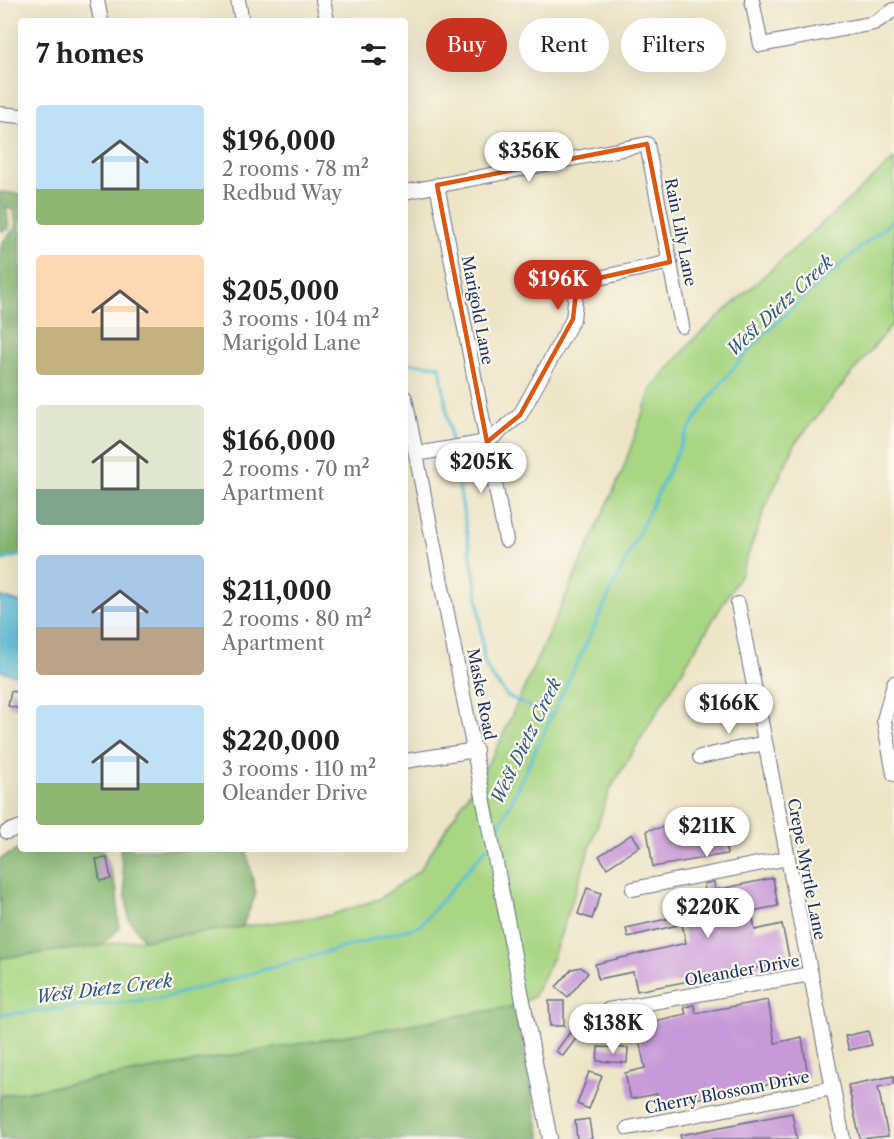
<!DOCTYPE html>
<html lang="en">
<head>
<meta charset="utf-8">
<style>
	:root { --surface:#fff; --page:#f2f2f2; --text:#222; --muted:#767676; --accent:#c8321e }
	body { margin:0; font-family:"Libre Caslon Text",serif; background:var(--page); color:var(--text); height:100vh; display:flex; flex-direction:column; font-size:22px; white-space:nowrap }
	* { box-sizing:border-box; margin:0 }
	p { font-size:20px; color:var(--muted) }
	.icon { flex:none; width:33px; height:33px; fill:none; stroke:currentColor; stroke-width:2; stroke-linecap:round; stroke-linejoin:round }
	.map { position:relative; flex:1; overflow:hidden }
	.side { position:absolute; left:18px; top:18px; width:390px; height:834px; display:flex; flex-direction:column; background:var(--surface); border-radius:6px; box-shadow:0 6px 24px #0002 }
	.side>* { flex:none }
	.banner { position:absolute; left:426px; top:18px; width:378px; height:54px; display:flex; gap:12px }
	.price { position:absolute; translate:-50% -51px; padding:0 14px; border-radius:21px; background:#fff; color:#222; font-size:20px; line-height:39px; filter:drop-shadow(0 2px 3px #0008) }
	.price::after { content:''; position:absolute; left:50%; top:36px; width:18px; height:14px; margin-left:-9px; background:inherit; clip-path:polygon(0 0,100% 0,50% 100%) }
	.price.selected { background:var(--accent); color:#fff }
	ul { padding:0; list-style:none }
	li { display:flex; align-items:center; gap:18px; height:150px; padding:0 18px }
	li span { display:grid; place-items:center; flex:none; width:168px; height:120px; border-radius:6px; color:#555 }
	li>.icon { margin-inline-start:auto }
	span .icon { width:72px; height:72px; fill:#fffc; stroke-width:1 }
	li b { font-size:26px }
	h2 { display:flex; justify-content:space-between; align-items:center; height:72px; padding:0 18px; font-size:26px }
	.chip { padding:0 21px; border-radius:27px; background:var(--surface); box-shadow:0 6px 24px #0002; font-size:21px; line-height:54px }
	.chip.selected { background:var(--accent); color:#fff }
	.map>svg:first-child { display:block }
	.green { fill:#a8d683; stroke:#628270; stroke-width:1.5 }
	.forest { fill:#86b771; stroke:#507368; stroke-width:1.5 }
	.water { fill:#5abdd8; stroke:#3a769b; stroke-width:1.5 }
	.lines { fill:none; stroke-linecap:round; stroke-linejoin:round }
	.stream { stroke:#5abdd8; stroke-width:3 }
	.building { fill:#c799d8 }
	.minor-casing { stroke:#656f83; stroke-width:16 }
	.minor { stroke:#fff; stroke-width:14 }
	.marked { fill:none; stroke:#de5710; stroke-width:4.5; stroke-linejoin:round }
	.labels { text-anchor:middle; stroke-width:4.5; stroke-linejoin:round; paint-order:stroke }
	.street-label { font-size:16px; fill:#1b2f5e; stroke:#fbf7ec }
	.water-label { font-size:18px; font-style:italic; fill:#2e5a83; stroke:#fbf7ec }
</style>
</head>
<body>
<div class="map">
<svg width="894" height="1139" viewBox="0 0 894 1139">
	<rect width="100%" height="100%" fill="#fbf7ec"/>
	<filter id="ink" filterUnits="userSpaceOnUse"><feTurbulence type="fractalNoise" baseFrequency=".0167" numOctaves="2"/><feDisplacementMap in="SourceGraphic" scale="12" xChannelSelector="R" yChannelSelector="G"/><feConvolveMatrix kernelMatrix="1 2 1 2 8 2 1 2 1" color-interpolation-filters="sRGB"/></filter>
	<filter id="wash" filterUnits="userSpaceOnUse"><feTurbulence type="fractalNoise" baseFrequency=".008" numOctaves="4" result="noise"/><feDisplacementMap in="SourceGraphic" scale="24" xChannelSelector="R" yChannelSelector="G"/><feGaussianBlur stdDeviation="1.35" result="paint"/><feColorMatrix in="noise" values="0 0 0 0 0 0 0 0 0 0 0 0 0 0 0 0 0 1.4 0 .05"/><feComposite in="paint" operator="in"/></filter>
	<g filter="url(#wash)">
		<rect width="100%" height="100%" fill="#eee5c7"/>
		<path class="green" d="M894,159v163l-98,120 -29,61 -26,71 -132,217 -56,166 -20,40 -18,9 -515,90v-138l331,-43 48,-16 40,-28 76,-119 127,-280 29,-82 44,-52z"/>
		<path class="forest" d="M0,192l21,2v361l-21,6v-307l2,-11 15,-17 -4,-16 -7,-3 3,22 -9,2z
			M21,848l82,1 14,42 2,38 -19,17 -100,12v-99z
			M120,849h126l10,45 -14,33 -98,13 -15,-21z
			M515,1006l26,133h-541v-43z"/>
		<path class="water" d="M0,596l21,7v68l-6,4 -15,-4z"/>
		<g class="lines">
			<path class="stream" d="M408,363l32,3 12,79
				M453,451l25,146 6,64 6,13 17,22 44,21
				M0,561l21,-6
				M496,833l189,-397c51,-88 133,-152 209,-217
				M0,1015l163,-17 257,-72 68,-80"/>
		</g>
		<g id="blocks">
			<path class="building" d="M11,691l10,2v16l-13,-3z
				M721,818l6,36 -74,13 -6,-37z
				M632,834l8,12 -33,22 -8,-12z
				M107,858l4,21 -11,2 -4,-22z
				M773,878l5,28 -26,5 3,19 27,-6 8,38 -153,29 -4,-19 -35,7 -3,-15 91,-21 -4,-19 -54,13 -2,-9 54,-12 -4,-19 29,-6 -1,-7 10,-2 1,8z
				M587,888l14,5 -9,26 -14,-5z
				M581,967l7,6 -20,24 -12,-10 16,-18z
				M768,1000l7,43 27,-6 6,40 -149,29 -2,-12 -26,5 -6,-26 20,-5 -9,-43 50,-11 -2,-7 10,-2 2,8z
				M549,1001h15v25h-14z
				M573,1028l7,5 -17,23 -7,-5z
				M868,1031l4,14 -23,5 -4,-14z
				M598,1047l30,1 -1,15 -30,-2z
				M589,1072l13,4 -13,33 -12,-5z
				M894,1076v8l-16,3 10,49 -28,3 -12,-54z
				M792,1113l5,26h-116l-1,-4z
				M589,1119l3,20h-15l-2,-18z"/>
		</g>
	</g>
	<g filter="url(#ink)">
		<use href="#blocks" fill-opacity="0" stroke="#656f83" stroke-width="1.5"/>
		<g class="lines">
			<defs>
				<path id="minor" d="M97,0l4,21
					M238,0l4,21
					M323,0l4,21
					M752,0l9,45 113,-22 20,-13
					M0,114l21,2
					M437,185l69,355
					M405,192l242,-48 35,182
					M405,398l145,741
					M416,454l71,-12 33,-27 53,-96 4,-36 93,-21
					M738,604l105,535
					M894,683l-10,37 10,54
					M700,757l65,-14
					M405,761l71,-11
					M7,832l14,-5
					M633,889l155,-31
					M608,1010l203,-36
					M628,1128l205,-40"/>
			</defs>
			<use href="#minor" class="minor-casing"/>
			<use href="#minor" class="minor"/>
		</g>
	</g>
	<path class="marked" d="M647,144l23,118 -93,21 -4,36 -53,96 -33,27 -50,-257z"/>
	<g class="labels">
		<g class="street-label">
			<text transform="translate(681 232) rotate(79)" y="6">Rain Lily Lane</text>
			<text transform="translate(478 310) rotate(79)" y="6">Marigold Lane</text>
			<text transform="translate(482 694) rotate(79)" y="6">Maske Road</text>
			<text transform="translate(807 869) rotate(79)" y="6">Crepe Myrtle Lane</text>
			<text transform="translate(742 970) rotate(-10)" y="6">Oleander Drive</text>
			<text transform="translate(727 1092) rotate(-11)" y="6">Cherry Blossom Drive</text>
		</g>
		<g class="water-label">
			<text transform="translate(780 306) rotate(-43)" y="6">West Dietz Creek</text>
			<text transform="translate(526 741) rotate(-64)" y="6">West Dietz Creek</text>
			<text transform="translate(104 989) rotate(-7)" y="6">West Dietz Creek</text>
		</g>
	</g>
</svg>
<b class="price" style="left:529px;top:183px">$356K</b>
<b class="price selected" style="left:558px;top:311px">$196K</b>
<b class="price" style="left:481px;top:494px">$205K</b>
<b class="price" style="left:729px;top:735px">$166K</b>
<b class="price" style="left:707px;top:858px">$211K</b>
<b class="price" style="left:708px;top:939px">$220K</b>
<b class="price" style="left:613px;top:1055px">$138K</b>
<div class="banner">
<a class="chip selected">Buy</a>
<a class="chip">Rent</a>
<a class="chip">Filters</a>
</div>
<section class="side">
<h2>7 homes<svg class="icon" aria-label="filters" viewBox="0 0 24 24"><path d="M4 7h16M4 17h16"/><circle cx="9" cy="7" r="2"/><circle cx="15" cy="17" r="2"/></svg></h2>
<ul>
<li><span style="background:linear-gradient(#bfe0f5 70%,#8fb573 0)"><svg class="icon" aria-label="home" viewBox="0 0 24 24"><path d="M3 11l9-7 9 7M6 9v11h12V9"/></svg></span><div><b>$196,000</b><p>2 rooms · 78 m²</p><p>Redbud Way</p></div></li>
<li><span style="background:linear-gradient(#ffd9b3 60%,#c2b280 0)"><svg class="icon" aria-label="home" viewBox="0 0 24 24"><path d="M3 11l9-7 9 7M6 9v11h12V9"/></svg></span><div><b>$205,000</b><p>3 rooms · 104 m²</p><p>Marigold Lane</p></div></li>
<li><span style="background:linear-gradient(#dfe7d0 70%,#7fa58c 0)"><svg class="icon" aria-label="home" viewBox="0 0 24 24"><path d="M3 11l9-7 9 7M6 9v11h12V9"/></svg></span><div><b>$166,000</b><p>2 rooms · 70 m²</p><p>Apartment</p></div></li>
<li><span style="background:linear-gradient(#a9c7e8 60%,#b9a48a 0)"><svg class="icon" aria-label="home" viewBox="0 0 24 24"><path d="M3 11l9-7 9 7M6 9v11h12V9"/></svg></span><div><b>$211,000</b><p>2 rooms · 80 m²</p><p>Apartment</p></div></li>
<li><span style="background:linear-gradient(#bfe0f5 65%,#8fb573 0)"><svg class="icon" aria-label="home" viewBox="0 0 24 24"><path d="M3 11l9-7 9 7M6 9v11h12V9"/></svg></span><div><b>$220,000</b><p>3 rooms · 110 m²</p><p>Oleander Drive</p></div></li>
</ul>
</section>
</div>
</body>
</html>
